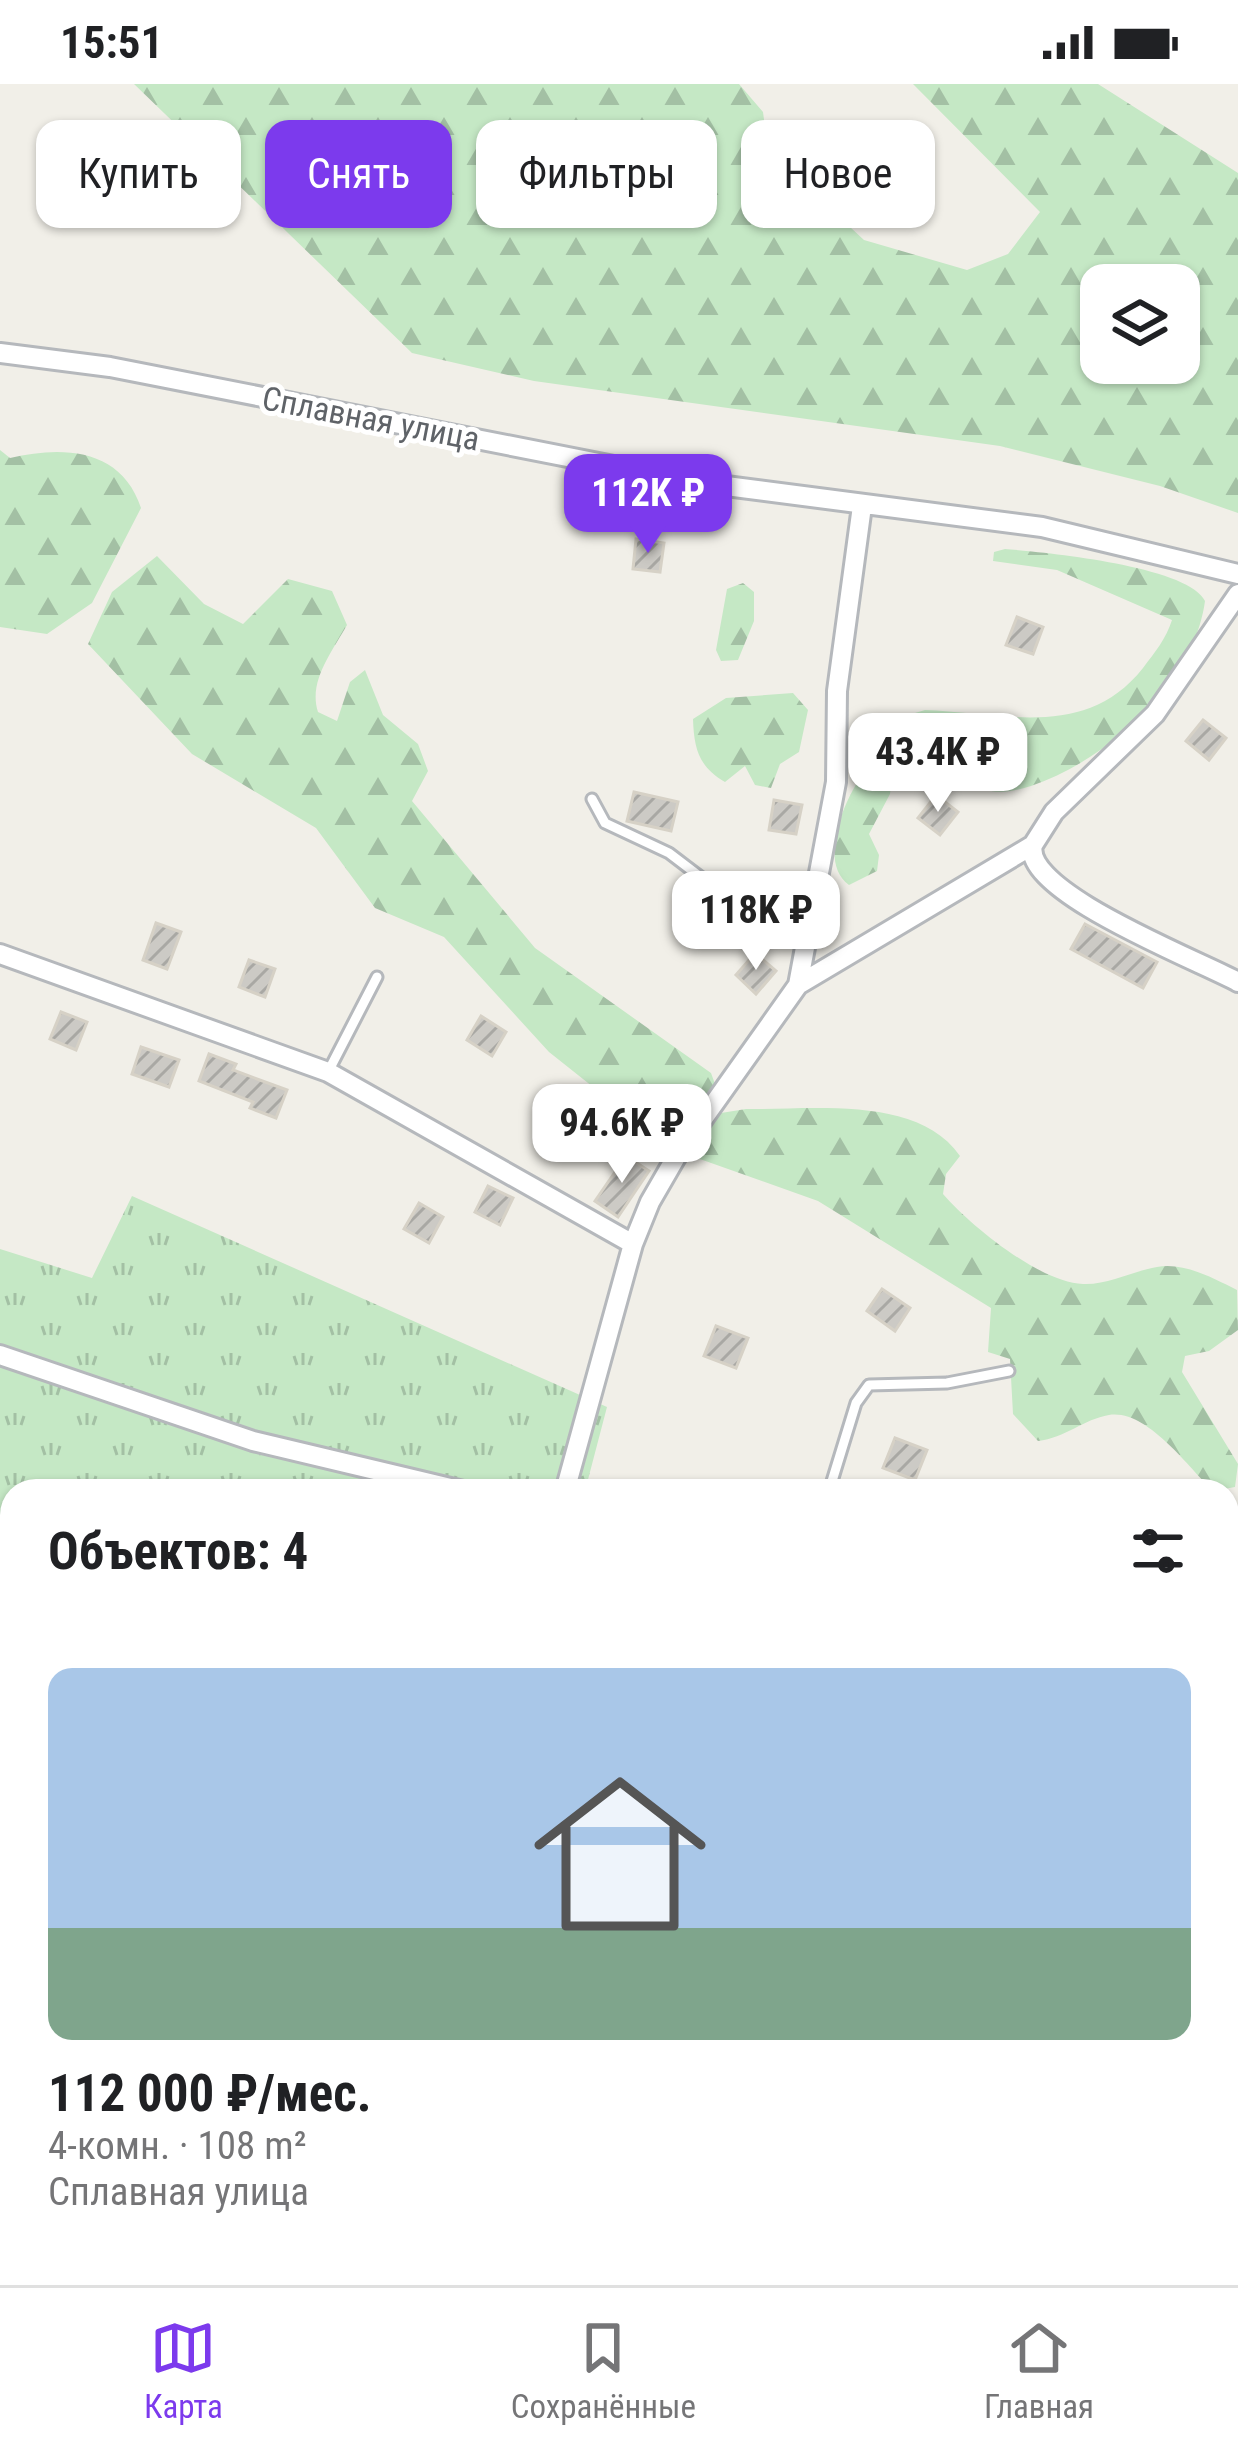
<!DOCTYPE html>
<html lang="ru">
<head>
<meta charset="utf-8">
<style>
	:root { --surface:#fff; --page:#f2f2f2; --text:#202124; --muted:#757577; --line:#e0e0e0; --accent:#7c3aed }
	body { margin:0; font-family:"Roboto Condensed",sans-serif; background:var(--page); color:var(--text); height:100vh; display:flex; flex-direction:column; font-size:45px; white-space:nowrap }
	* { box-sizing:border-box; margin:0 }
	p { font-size:39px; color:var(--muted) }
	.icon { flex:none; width:66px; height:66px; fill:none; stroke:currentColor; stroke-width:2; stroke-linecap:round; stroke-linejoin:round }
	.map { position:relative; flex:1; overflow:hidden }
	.panel { position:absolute; left:0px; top:1395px; width:1239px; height:807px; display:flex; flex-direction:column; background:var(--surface); border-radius:36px 36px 0 0; box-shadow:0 3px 9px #0004 }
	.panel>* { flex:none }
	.top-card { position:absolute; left:36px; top:36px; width:1167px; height:108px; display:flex; gap:24px }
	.buttons { position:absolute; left:1080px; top:180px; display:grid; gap:24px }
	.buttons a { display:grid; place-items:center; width:120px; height:120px; border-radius:24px; background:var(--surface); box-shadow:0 3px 9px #0004; font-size:60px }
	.price { position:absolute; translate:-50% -102px; padding:0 27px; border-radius:24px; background:#fff; color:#222; font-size:39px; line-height:78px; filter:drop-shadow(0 3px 6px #0008) }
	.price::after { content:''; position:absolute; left:50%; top:72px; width:36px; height:27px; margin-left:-18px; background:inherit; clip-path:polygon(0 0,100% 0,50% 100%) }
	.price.selected { background:var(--accent); color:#fff }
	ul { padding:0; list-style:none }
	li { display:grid; align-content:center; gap:24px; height:636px; padding:0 48px }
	li span { display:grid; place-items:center; height:372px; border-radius:24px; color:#555 }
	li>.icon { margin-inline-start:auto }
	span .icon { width:216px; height:216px; fill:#fffc; stroke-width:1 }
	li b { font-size:51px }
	h2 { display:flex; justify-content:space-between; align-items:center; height:144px; padding:0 48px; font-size:51px }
	.chip { padding:0 42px; border-radius:24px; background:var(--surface); box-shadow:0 3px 9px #0004; font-size:42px; line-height:108px }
	.chip.selected { background:var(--accent); color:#fff }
	.status { display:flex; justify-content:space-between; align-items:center; height:84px; padding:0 60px; background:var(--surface); direction:ltr }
	.status svg { height:33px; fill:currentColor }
	.tabs { display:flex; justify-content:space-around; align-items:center; height:168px; border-top:3px solid var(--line); background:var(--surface); font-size:33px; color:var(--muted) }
	.tabs a { display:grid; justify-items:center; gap:6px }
	.tabs .selected { color:var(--accent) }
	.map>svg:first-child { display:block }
	.grass { fill:url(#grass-tufts) }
	.forest { fill:url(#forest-firs); fill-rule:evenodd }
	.garden { fill:url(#garden-dots) }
	.building { fill:url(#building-hatch); stroke:#d6d1c6; stroke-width:3 }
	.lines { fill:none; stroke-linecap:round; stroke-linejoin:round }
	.service-casing { stroke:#b5b8bc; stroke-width:15 }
	.minor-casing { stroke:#b5b8bc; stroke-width:24 }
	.service { stroke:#fff; stroke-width:9 }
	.minor { stroke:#fff; stroke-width:18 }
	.labels { text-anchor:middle; stroke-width:10; stroke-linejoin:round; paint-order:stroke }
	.street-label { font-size:33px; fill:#5f6368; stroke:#fff }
</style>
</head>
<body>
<div class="status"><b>15:51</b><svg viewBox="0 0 49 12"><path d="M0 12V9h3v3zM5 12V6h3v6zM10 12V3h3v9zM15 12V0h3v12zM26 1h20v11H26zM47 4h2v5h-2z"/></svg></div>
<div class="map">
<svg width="1238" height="2201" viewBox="0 0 1238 2201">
	<defs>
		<pattern id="grass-tufts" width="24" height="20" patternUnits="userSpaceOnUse" patternTransform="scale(3)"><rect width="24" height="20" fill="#c5e8c5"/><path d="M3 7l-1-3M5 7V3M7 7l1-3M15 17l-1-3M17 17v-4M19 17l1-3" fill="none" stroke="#a3c0a4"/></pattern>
		<pattern id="forest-firs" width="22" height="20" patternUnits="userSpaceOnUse" patternTransform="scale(3)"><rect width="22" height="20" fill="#c5e8c5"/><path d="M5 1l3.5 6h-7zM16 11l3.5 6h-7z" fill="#a3c0a4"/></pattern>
		<pattern id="garden-dots" width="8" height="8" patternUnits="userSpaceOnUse" patternTransform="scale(3)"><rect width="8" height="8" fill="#c5e8c5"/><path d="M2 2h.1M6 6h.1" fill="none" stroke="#a3c0a4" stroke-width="1.8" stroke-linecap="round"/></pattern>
		<pattern id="building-hatch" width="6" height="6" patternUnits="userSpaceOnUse" patternTransform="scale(3)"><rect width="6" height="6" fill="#cccac5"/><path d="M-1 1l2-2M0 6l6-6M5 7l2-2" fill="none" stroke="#a9a8a4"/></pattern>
	</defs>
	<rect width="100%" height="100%" fill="#f1efe8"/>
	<path class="grass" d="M132,1112l475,211 -22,84h-573v783h1215v-162l11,9v164h-1238v-1036l92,29z"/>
	<path class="forest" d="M134,0h605l24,28 5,39 96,89 103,30 41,-16 32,-42 -127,-128h185l140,89v340l-78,-27 -160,-40 -466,-65 -122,-28zM1101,201h78v78h-78z
		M0,366l10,8c54,-13 112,-9 131,50l-49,95 -45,31 -47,-7z
		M1005,465c39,3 184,17 200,52 -11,83 -99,160 -174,185 -27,8 -50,11 -67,-13 -34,-2 -64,-2 -77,-39l18,-18 20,-6c80,3 161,30 218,-42 12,-16 23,-29 29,-48l-115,-50 -64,-9 1,-9z
		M157,472l47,48 39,20 45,-45 44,12 15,34c-15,27 -39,56 -29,87l19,9 13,-39 15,-12 18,45 35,29 10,27 -16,30 123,147 176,125 4,11 -48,56 -16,-7 -102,-81 -105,-115 -69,-29 -59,-80 -124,-74 -104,-110 24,-52z
		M743,499l11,9v29l-16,39 -17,1 -5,-11 11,-61z
		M793,609l15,17 -9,42 -19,12 -9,24 -16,-3 -10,-19 -20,16c-26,-15 -31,-33 -32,-63l33,-21z
		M873,677l20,9 -3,24 -21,40 10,21 -2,16 -28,14c-35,-25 1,-100 24,-124z
		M746,1025c66,1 172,-14 214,47l-14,18 -3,20c28,32 96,88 140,90 26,1 49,-13 74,-17 27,-5 56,11 80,23l1,40 -29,21 -24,5 -3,16 56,92 -3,23 -22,4c-25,-24 -66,-82 -104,-76 -25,4 -44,23 -71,26l-25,-27 -3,-55 -22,-7 3,-44 -173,-107 -121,-43 5,-20 19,-25z"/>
	<path class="garden" d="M1238,1717v320l-11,-9v-288z"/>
	<path class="building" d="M636,455l28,4 -4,29 -27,-3z
		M1017,533l26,10 -10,27 -27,-9z
		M1203,636l23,18 -17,22 -23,-19z
		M634,708l44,10 -7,29 -44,-10z
		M936,711l22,17 -18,23 -22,-17z
		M774,716l28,5 -6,29 -27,-4z
		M156,839l25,9 -14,37 -24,-9z
		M1085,840l72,38 -14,26 -72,-39z
		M755,869l21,18 -20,23 -20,-19z
		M249,876l26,9 -10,28 -26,-10z
		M61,928l26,10 -11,28 -26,-11z
		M481,932l25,16 -14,24 -25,-16z
		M141,963l38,13 -10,27 -37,-13z
		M209,970l27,10 -3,6 54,20 -11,28 -26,-10 3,-6 -54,-21z
		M626,1072l23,15 -31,46 -23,-16z
		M488,1102l25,12 -13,27 -25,-13z
		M419,1119l24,14 -14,26 -25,-14z
		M882,1205l28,19 -15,23 -28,-20z
		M716,1242l32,12 -12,30 -32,-12z
		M895,1354l32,12 -12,30 -32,-12z"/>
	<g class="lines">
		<defs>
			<path id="service" d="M592,715l13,24 64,30 105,80 32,8
				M328,988l49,-95
				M829,1407l27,-88 13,-18 78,-2 62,-12"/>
			<path id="minor" d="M0,269l110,14 585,115 347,45 196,47
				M1033,761c-12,47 167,116 205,137
				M0,870l328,118 305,172
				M798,901l235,-140 21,-33 101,-98 83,-120
				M0,1271l253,86 210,50
				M565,1407l68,-247 17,-42 26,-45 122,-172 38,-203 1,-91 25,-185
				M1227,1598l11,3"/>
		</defs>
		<use href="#service" class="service-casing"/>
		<use href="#minor" class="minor-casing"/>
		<use href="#service" class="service"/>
		<use href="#minor" class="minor"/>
	</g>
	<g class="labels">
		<g class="street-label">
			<text transform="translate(371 334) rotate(11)" y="12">Сплавная улица</text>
		</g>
	</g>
</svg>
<div class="buttons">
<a><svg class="icon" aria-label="layers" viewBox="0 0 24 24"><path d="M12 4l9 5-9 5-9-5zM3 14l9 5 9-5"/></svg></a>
</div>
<b class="price selected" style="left:648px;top:472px">112K ₽</b>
<b class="price" style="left:938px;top:731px">43.4K ₽</b>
<b class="price" style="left:756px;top:889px">118K ₽</b>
<b class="price" style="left:622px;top:1102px">94.6K ₽</b>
<div class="top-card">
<a class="chip">Купить</a>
<a class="chip selected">Снять</a>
<a class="chip">Фильтры</a>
<a class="chip">Новое</a>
</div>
<section class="panel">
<h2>Объектов: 4<svg class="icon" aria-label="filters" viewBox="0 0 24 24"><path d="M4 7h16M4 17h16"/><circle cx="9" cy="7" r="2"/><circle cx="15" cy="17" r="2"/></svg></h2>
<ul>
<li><span style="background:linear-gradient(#a9c7e8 70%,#7fa58c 0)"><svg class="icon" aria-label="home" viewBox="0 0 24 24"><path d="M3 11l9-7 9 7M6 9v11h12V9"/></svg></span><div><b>112 000 ₽/мес.</b><p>4-комн. · 108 m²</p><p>Сплавная улица</p></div></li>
</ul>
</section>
</div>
<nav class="tabs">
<a class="selected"><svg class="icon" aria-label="map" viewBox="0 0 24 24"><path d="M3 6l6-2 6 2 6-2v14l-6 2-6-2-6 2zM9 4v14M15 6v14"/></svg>Карта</a>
<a><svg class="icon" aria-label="saved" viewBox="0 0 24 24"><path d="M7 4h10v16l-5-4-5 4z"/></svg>Сохранённые</a>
<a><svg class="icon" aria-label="home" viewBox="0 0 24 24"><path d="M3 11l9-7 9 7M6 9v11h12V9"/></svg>Главная</a>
</nav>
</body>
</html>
